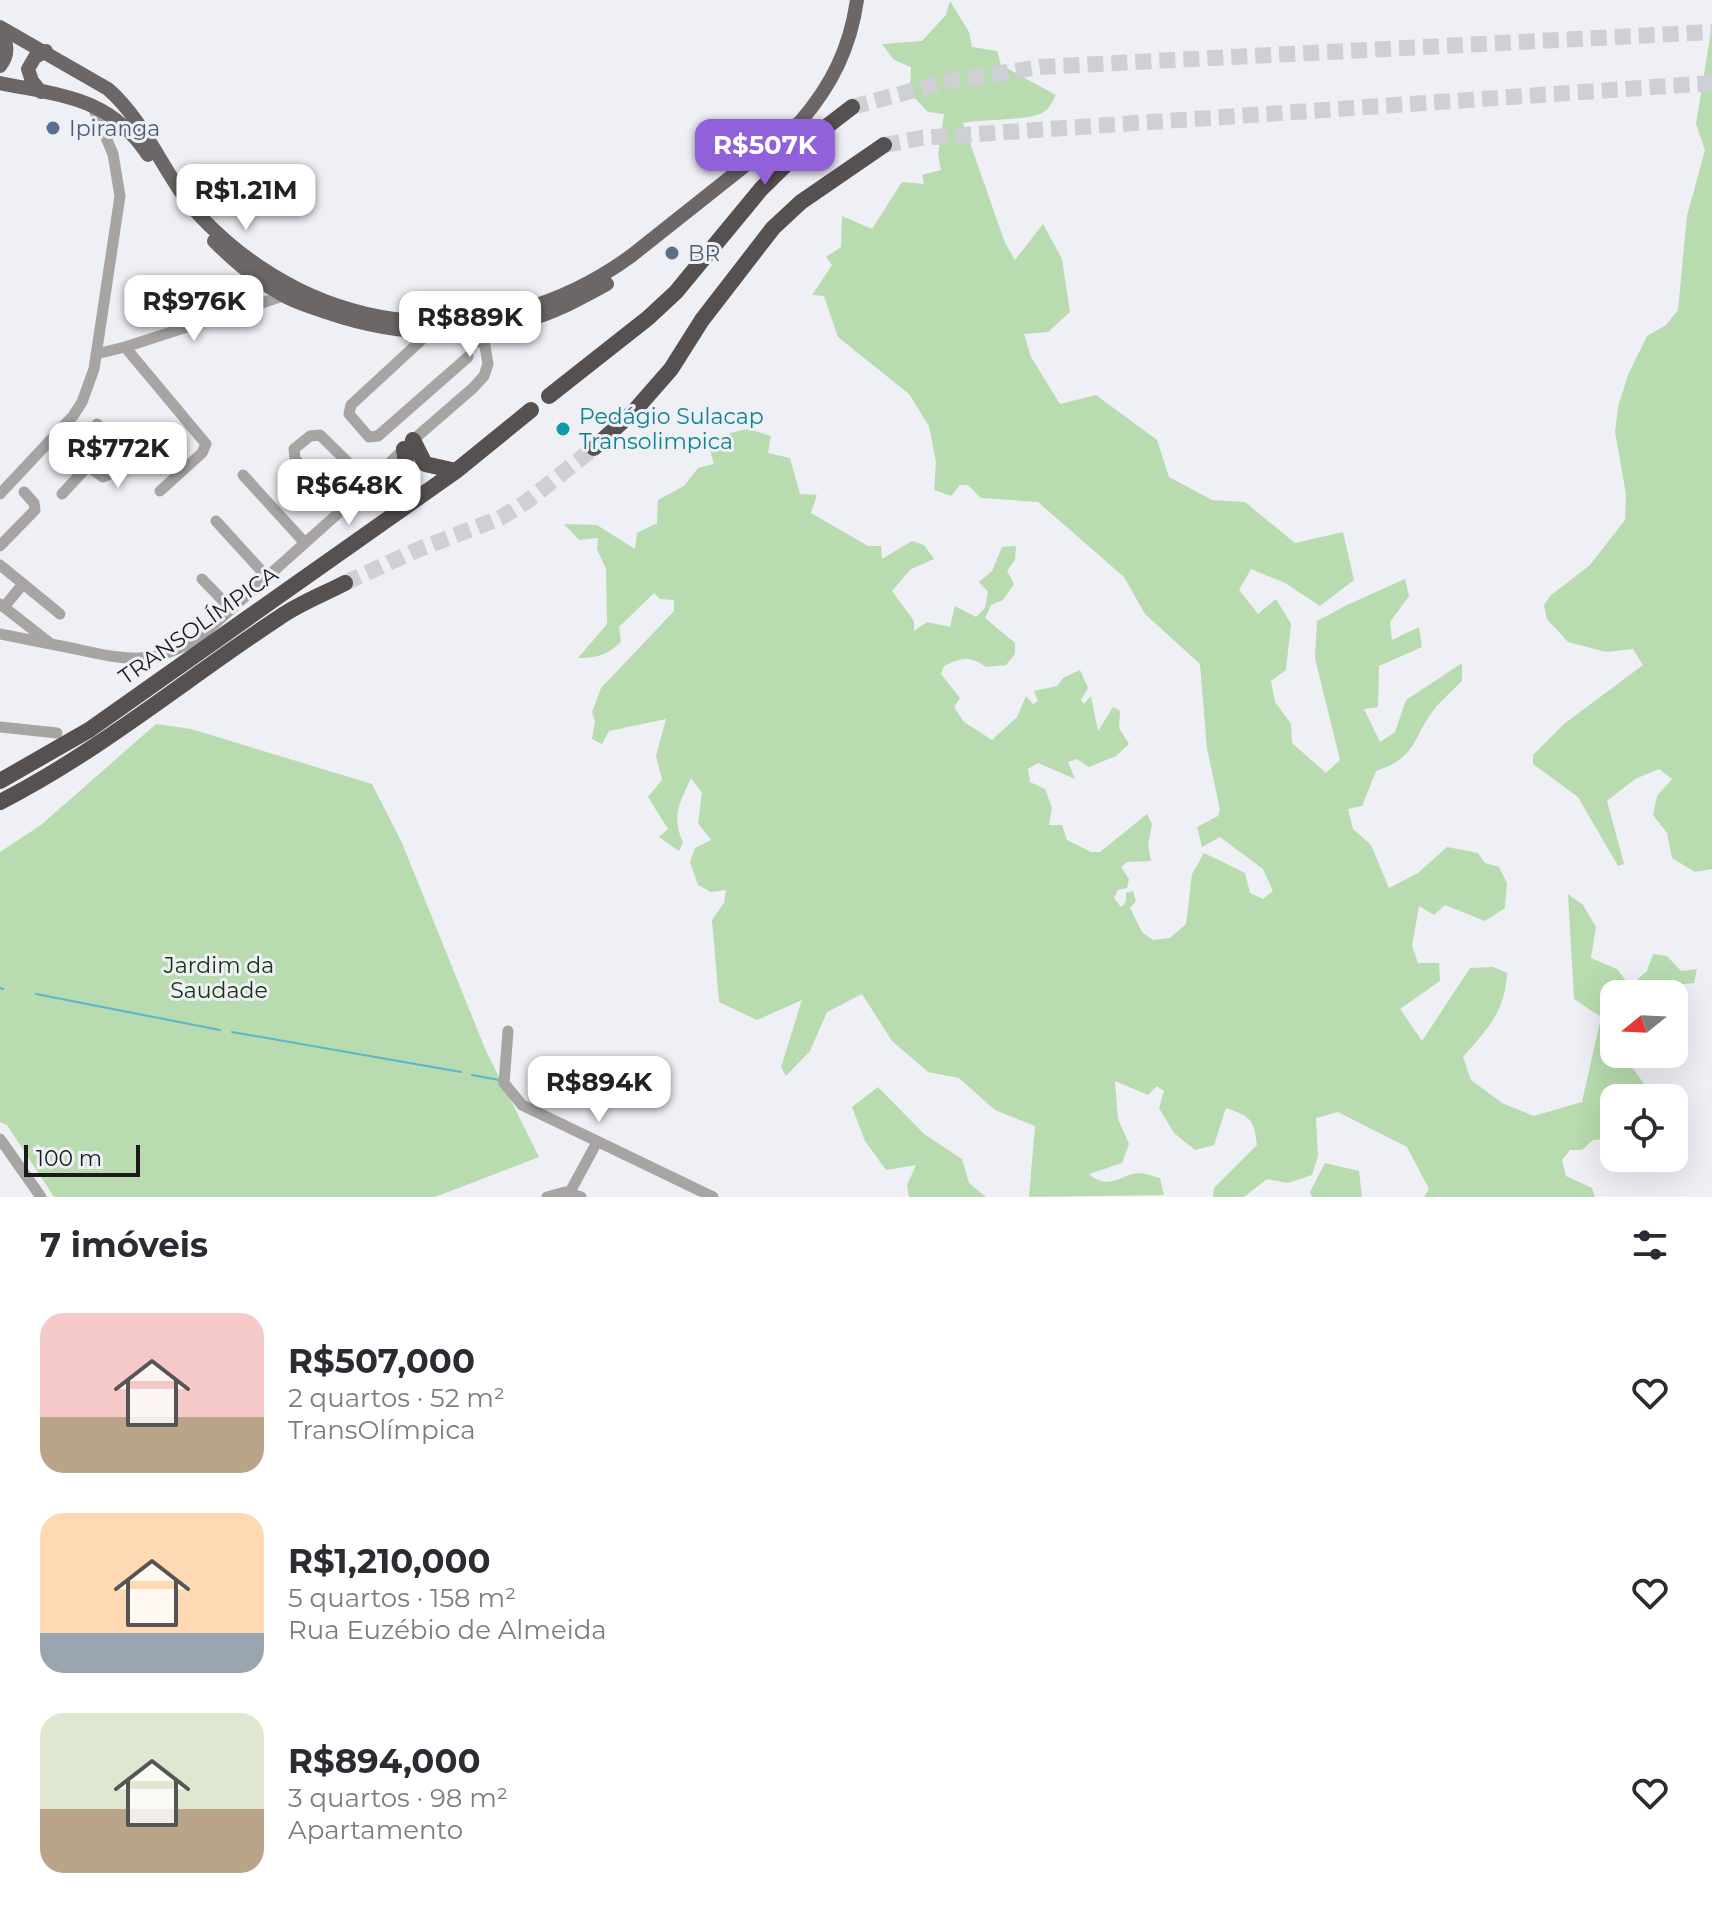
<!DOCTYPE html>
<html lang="pt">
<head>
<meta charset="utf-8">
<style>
	:root { --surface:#fff; --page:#f7f7f7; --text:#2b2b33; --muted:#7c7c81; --accent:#9161da }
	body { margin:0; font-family:Montserrat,sans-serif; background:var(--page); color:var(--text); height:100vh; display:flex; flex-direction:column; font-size:30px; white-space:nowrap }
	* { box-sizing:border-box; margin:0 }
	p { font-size:26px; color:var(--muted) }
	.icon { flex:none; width:44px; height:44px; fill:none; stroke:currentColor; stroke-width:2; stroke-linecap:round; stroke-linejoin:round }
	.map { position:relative; height:1197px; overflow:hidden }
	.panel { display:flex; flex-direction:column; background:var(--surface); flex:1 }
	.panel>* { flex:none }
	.needle { width:52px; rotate:252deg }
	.buttons { position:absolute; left:1600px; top:980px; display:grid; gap:16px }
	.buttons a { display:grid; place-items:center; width:88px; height:88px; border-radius:16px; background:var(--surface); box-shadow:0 8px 32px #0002; font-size:40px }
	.scale { position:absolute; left:24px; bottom:20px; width:116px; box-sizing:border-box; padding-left:8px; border:4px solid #1b1b1e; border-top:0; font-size:22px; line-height:28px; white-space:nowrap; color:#1b1b1e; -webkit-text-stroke:6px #efeff6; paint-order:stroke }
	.price { position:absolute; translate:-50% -68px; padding:0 18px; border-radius:16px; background:#fff; color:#222; font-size:26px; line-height:52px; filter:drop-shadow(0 2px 4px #0008) }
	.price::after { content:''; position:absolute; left:50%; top:48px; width:24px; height:18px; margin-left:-12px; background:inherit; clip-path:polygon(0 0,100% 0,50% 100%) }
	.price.on { background:var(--accent); color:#fff }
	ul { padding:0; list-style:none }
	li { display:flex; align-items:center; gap:24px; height:200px; padding:0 40px }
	li span { display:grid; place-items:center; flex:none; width:224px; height:160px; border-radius:24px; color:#555 }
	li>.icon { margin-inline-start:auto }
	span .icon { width:96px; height:96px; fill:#fffc; stroke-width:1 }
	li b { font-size:34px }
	h2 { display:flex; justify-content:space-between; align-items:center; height:96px; padding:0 40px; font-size:34px }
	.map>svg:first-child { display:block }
	.green { fill:#b8dbaf }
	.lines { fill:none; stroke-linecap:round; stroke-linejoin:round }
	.stream { stroke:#5ab6cb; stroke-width:2 }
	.highway-tunnel { stroke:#cfcfd6; stroke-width:16; stroke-dasharray:16 8; stroke-linecap:butt }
	.minor { stroke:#a8a4a4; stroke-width:11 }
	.major { stroke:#6c6666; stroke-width:14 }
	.highway { stroke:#575050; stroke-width:16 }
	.service-dot { fill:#5c6f8a; stroke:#efeff6; stroke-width:3 }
	.culture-dot { fill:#0f9aa8; stroke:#efeff6; stroke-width:3 }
	.labels { text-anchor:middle; stroke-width:6; stroke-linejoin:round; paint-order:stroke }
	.service-label { font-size:22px; fill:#4e5e75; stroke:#efeff6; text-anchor:start }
	.culture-label { font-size:22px; fill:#0d838f; stroke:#efeff6; text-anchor:start }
	.street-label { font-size:22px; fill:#1b1b1e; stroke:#efeff6 }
	.park-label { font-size:22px; fill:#16340d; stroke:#efeff6 }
</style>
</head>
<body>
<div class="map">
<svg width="1712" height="1197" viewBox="0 0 1712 1197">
	<rect width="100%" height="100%" fill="#efeff6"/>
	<path class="green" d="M950,1l19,31 3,15 25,4 4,14 55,30c-3,5 -6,13 -11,16 -10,10 -64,8 -82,12l42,120 10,17 28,-36 19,35 8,53 -22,20 -24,2 7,23 29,47 36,-9 61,45 12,37 43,23 33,2 50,41 48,-11 11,48 -34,26 -35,-23 -34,-14 -12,21 19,24 18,-15 15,25 -5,46 -15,11 4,21 16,22 1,19 34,30 14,-13 -25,-102 2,-37 30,-16 58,-26 4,17 -19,26 2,18 27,-13 3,20 -43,19 -1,41 -14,2 16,33 15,-10 11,-32 56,-37v18c-9,9 -19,18 -27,27 -23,30 -17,49 -59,63l-14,35 -14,3 5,20 18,16 18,43 29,-15 29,-26 31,6 7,10 14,4 8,16 -2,25 -20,13 -40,-16 -11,10 -15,-9 -7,40 6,17h21l1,18 -40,28 22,32 48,-73 23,-1 14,6c-2,39 -19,55 -44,84l8,23 31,23 32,13 48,-14 19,-85 -27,-18 -6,-105 15,11 13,22 -5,31 26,11 13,17 17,-15 6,-17 14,2 14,15 16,-2 -3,14 -36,4 -5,7h-39v60h23l-8,9 15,21 -6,14h-24v40l-21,2 -11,10h-12l-8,10 4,16 26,12 3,9h-171l5,-8 -22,-42 -69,-35 -22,6 2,38 -6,19 -24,8 -21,-4 -23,18h-31l1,-9 43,-43c-3,-26 -6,-28 -31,-37l-12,37 -19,5 -21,-17 -15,-25 5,-17 -7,-5 -9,9 -33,-14 3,38 11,25 -7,19 -33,11c21,18 33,-1 51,-1 6,0 14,4 20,5l4,17 -135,2 6,-71 -40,-16 -36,-32 -31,-6 -36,-31 -30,-47 -35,18 -17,39 -24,25 -5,-9 21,-67 -45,20 -38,-18 -7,-82 12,-17 2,-13 -15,2 -13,-7 -8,-23 5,-14 16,-8 -13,-17 4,-30 -11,-15c-11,24 -20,38 -8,64l-4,9 -20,-14 9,-8 -20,-32 14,-17 -6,-24 10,-37 -57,12 -7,13 -10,-5 3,-18 -3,-9 9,-24 73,-77v-11l-14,-1 -6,-6 -35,34 2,15c-14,13 -24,16 -43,16l29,-34 -1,-55 -9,-20 1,-11 -19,2 -15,-16 33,1 38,24 2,-16 20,-10 1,-23 26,-14 14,-18 16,-4 -4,-14 13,-6 7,-11 18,-4 23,7 -3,17 22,5 10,36 17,1 -6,18 57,33h13l1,13 30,-18 12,4 10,14 -23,10 -19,22 22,30v10l13,-9 23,5 5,-21 21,11 9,-9 3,-16 -9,-10 13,-11 10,-24 14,-1 -1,14 -8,11 7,13 -11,16 -12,5 -6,13 30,25v11l-9,11 -20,2c-15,-11 -24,-10 -42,-1l-3,8 19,24 -6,9 10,15 28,18 25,-23 9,-21 7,8 5,-3 -4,-10 23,-5 6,-8 17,-8 8,18 -7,12 3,4 7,-8 7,35 15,-24 7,4 -1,17 10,16 -13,12 -27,11 -12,-8 -9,3 7,17 -37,-16 -10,6 2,13 15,7 7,19 -3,17h13l5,15 24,12h9l47,-38 5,10 -4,21 3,16 -24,1 -6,5 8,12 -2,9 -9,2 -4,8 7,9 5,-5v-9l7,-2 3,10 -6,7 12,24 11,8 17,-2 16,-14 6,-50 12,-21 41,20 5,20 13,6 10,-8 -10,-22 -43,-32 -18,10 -5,-20 21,-11 2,-6 -13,-62 -7,-84 -55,-50 -21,-37 -86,-75 -57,-4 -13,-13h-8l-9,11 -17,-6 2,-28 -7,-36 -20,-32 -71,-57 -14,-41 -12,-1 20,-30 -6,-8 15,-10 1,-31 30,13 30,-47 22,2 -2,-9 19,-5 -3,-15 6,-41 -16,-2 -18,-19 1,-26 -17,-7 -12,-16 40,-3 24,-26z
		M1712,25v844l-17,3 -23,-14 -5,-25 -14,-18 4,-19 15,-17 -13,-10 -24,10 -28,22 17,63 -6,2 -40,-69 -45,-33v-9l31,-31 79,-59 -10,-16 -27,3 -38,-10 -21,-23 -3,-14 6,-9 40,-31 35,-45 1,-26 -11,-62 3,-25 10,-32 19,-39 19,-11 12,-15 9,-94 18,-66 -9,-26z
		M156,724l35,5 181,55 30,59 84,208 53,106 -104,40h-381l-47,-72 -7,-3v-270l41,-27z
		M878,1087l46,47 38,25 7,24 17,14h-77l-2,-12 9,-20 -30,5 -21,-29 -13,-34z
		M1325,1163l34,8 3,26h-50l-2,-5z"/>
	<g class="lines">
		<path class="stream" d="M0,988l3,1
			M36,994l184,36
			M232,1032l229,40
			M472,1075l27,5"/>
		<path class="highway-tunnel" d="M852,107l92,-25 96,-15 672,-35
			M884,145l37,-7 791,-55
			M345,583l72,-33 83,-32 26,-16 68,-54"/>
		<path class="minor" d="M429,333l-78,72 -2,9 20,23 9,-1 90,-79
			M125,347l81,97 -4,9 -42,38
			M96,354l29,-7 158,-51
			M58,432l30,34 15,11 5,-2 13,-14 -4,-14 -20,-23
			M243,475l62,68
			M0,494l73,-78 9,-14 12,-33 26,-173 -7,-42 -21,-49
			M62,494l26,-28
			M343,509l-48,-50 -1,-10 16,-13 10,-1 49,48
			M216,521l51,56
			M0,546l35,-36 -1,-7 -10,-11
			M0,565l60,49
			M202,579l29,30
			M0,604l50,39
			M4,607l19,-23
			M0,634c20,4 41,8 61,12 56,11 85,24 138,-8l144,-129 70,-69 60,-52 11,-12 4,-12 -3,-18 -16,-16
			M0,727l57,6
			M508,1031l-4,52 18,22 191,92
			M0,1139l41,58
			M570,1192l27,-50
			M547,1197l18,-5 16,5"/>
		<path class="major" d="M0,27l108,62c41,36 56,89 93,128 118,124 292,139 430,39l169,-134c32,-37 50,-74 57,-122
			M0,32c8,11 9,23 0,34
			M0,83c63,13 110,14 148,72
			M41,92l-9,-11 -4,-12 7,-12 11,-6
			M214,241c20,20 42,39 67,53 13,8 30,13 45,18 64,22 132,27 198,9 30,-8 56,-22 83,-37"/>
		<path class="highway" d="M549,396l99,-78 28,-26 85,-103 56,-55 35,-27
			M413,440l12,24 31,7
			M594,448l42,-39 35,-40 31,-49 71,-92 28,-26 83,-57
			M400,509l9,-24 -5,-36
			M0,781l89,-51 367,-259 75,-61
			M0,802c100,-51 187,-124 280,-185 20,-14 44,-23 65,-34"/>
	</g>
	<g class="service-dot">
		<circle cx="53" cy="128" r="8"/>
		<circle cx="672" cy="253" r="8"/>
	</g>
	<circle class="culture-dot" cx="563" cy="429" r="8"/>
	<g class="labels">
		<g class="service-label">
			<text x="69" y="136">Ipiranga</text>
			<text x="688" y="261">BR</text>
		</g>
		<g class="culture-label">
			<text x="579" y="424">Pedágio Sulacap<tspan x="579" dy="25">Transolimpica</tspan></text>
		</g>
		<g class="street-label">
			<text transform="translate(198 625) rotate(-35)" y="8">TRANSOLÍMPICA</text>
		</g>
		<g class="park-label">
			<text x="219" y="973">Jardim da<tspan x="219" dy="25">Saudade</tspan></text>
		</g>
	</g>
</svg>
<div class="buttons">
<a><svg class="needle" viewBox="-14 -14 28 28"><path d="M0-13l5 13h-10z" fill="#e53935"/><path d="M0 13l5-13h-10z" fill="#7c7c81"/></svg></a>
<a><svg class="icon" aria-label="locate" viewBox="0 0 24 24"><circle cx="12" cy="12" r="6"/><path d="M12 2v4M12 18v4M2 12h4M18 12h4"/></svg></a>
</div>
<div class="scale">100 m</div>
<b class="price on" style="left:765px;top:187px">R$507K</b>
<b class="price" style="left:246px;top:232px">R$1.21M</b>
<b class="price" style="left:194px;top:343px">R$976K</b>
<b class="price" style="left:470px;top:359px">R$889K</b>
<b class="price" style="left:118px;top:490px">R$772K</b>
<b class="price" style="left:349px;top:527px">R$648K</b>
<b class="price" style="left:599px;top:1124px">R$894K</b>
</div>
<section class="panel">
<h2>7 imóveis<svg class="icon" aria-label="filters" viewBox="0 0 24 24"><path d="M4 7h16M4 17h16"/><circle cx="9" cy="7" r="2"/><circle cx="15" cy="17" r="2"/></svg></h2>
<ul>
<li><span style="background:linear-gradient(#f6c9c9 65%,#b9a48a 0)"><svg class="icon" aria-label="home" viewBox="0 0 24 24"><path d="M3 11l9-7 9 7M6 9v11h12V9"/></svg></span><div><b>R$507,000</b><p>2 quartos · 52 m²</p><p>TransOlímpica</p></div><svg class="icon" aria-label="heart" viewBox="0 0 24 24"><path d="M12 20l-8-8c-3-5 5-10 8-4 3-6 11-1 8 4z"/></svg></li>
<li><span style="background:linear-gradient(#ffd9b3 75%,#9aa5b1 0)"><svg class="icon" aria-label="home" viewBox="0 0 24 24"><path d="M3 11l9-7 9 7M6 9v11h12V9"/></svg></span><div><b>R$1,210,000</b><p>5 quartos · 158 m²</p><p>Rua Euzébio de Almeida</p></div><svg class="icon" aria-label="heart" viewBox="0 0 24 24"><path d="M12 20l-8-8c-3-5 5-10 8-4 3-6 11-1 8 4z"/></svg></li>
<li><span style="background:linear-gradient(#dfe7d0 60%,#b9a48a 0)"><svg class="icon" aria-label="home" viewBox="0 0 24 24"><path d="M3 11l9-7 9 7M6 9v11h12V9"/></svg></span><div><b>R$894,000</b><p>3 quartos · 98 m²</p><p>Apartamento</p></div><svg class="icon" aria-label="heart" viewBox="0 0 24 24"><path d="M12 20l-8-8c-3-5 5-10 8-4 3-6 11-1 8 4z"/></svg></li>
</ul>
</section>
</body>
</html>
